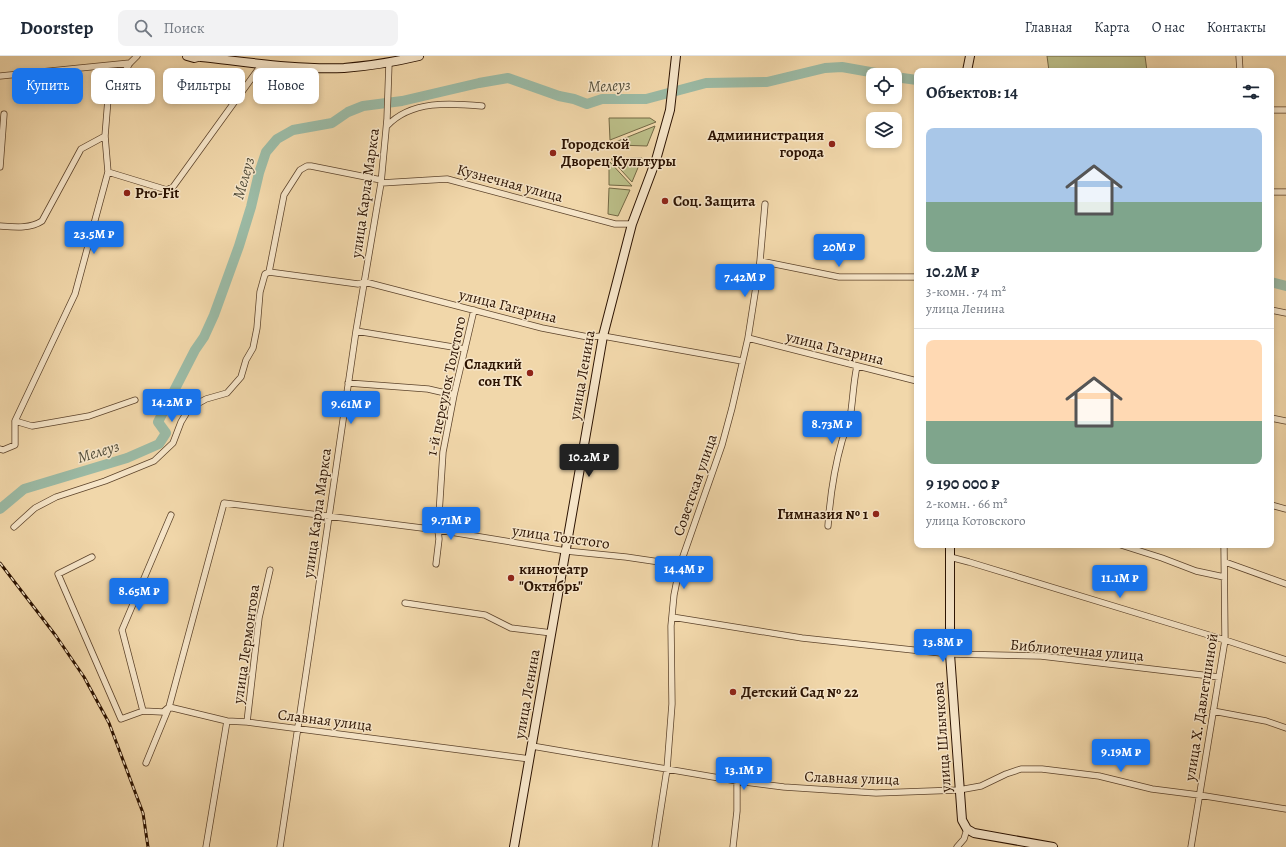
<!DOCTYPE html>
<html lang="ru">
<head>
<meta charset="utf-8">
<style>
	:root { --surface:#fff; --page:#f2f2f3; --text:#1f2937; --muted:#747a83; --line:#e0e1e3; --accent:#1a73e8 }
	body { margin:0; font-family:Alegreya,serif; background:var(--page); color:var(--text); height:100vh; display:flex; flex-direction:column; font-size:15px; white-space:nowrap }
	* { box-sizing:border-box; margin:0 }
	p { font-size:13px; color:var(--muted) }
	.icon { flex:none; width:22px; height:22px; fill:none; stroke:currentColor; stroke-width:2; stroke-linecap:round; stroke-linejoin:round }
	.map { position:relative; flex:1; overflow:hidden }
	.sheet { position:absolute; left:914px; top:12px; width:360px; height:480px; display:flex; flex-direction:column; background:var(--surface); border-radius:8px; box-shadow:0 2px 6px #0003 }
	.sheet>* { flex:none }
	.hud { position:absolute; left:12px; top:12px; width:380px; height:36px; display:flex; gap:8px }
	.fabs { position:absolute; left:866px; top:12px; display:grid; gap:8px }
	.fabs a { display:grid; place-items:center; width:36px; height:36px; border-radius:8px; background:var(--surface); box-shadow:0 2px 6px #0003; font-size:20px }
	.price { position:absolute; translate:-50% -34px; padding:0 9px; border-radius:4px; background:var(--accent); color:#fff; font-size:13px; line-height:26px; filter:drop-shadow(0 1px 2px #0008) }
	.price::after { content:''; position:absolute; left:50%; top:24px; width:12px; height:9px; margin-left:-6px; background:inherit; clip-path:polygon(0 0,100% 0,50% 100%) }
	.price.selected { background:#222; color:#fff }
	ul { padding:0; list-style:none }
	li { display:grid; align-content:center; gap:8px; height:212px; padding:0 12px }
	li+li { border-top:1px solid var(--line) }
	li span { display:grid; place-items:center; height:124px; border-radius:8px; color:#555 }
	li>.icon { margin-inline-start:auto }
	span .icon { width:72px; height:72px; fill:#fffc; stroke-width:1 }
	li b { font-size:17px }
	h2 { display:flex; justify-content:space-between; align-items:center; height:48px; padding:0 12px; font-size:17px }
	.chip { padding:0 14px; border-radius:8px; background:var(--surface); box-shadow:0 2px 6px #0003; font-size:14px; line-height:36px }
	.chip.selected { background:var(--accent); color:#fff }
	header { display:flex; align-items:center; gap:24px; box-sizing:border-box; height:56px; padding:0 20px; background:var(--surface); border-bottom:1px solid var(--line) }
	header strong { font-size:19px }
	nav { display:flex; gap:22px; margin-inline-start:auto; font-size:14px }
	.search { width:280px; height:36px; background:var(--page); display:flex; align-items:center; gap:10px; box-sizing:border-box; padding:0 14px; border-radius:8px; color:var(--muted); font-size:15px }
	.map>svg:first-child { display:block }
	.green { fill:#bbbe88; stroke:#736844 }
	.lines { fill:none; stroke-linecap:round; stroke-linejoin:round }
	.river { stroke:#9bbaa5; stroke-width:10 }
	.street-casing { stroke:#5c432b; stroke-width:7 }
	.secondary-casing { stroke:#2b1201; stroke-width:10 }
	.street { stroke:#f6e5c8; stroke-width:5.5 }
	.secondary { stroke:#f6e5c8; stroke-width:8 }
	.rail-casing { stroke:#2b1201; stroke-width:3 }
	.rail { stroke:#f6e5c8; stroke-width:1.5; stroke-dasharray:4.5; stroke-linecap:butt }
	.poi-dot { fill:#8f2418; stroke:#f6e5c8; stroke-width:1.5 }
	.labels { text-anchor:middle; stroke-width:3; stroke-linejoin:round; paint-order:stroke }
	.poi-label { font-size:15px; font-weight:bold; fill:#2b1201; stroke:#f6e5c8; text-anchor:start }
	.street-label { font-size:15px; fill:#2b1201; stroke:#f6e5c8 }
	.water-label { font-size:16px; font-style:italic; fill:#524d3a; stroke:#f6e5c8 }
</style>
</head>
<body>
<header>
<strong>Doorstep</strong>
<div class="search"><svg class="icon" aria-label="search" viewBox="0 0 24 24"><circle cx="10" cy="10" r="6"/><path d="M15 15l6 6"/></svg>Поиск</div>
<nav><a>Главная</a><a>Карта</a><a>О нас</a><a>Контакты</a></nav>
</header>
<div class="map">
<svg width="1286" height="791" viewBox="0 0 1286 791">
	<rect width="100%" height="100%" fill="#f1d7aa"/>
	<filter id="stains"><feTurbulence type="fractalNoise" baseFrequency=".005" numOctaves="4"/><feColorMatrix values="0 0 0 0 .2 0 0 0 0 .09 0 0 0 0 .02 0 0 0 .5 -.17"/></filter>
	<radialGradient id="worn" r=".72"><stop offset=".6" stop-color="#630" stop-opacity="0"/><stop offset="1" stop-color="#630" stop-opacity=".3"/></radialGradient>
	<path class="green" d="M1047,0h98l2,15h-98z
		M609,62h41l6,4 -46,18z
		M655,70l-8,20 -30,-1 -4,-2z
		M642,102l-10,24 -21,-23z
		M609,105l23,25 -23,-1z
		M609,132l21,2 -12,26 -10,-2z"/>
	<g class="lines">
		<path class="river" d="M895,21l22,3
			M1271,226l15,4
			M0,453l24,-20 103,-31 32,-14 7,-11 -8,-11 37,-72 9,-13 10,-22 25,-69 12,-39 8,-34 7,-21 11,-13 16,-9 39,-7 16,-11 15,-6 39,-5 77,-18 29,-5 51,18 15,3 13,5 15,-5h44l60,-16 61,-1 58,-14 17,-1 45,8"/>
		<defs>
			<path id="street" d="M1239,0l1,15
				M0,20l130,-13
				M1271,54h15
				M387,70c24,-26 64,-23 95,-20
				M0,111l4,-53
				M108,116l59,18 6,-3 89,-123
				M381,127l66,-4 168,45h17
				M1271,136h15
				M0,170c14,1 30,3 42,-5l39,-72 24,-13
				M760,205l79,16h78
				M269,216l89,12 7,-2 177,46 46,9 15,-1 139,25
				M269,216l15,-77 16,-25 7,-4h4l70,14
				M1271,254l15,3
				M356,275l109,18
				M748,282l169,43
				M348,327l80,6 26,6
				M1271,362l15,3
				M15,365l17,5 23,-4 34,-6 46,-16
				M0,393l3,1 12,-5v-24l60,-127 33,-122 -3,-36 3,-37 22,-36 7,-7
				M1271,449l15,4
				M828,470c2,-28 6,-57 14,-85 2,-8 7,-14 8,-23 3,-17 3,-34 7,-52
				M14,471l21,-19 21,-11 49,-16 49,-20 19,-18 8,-21 6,-10 10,-8 9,-5 21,-6 14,-16 5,-17 7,-12 4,-20 3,-36 5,-18 4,-2
				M1121,489l41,13 34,13 28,6
				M92,501l-34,17 63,145 22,-8 20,1 6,-5 58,14 20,1 283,37
				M950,501l19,5 256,78 61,20
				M1225,506l61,22
				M436,508l3,-25 -1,-9 5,-78 11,-57 20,-85
				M405,547l80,12 26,13 41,5
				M672,561l130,21 148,16 91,2 178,21
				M143,655l-21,-81 49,-115
				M1213,655l53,10 20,7
				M247,666l12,-104 11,-48
				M532,690l205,35 47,6 92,6 83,-3 22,-4 25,-12 15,-5h21l57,7 53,13 47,6 87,14
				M146,707l23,-56 55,-204 214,27 128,21 60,6 54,8
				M206,791l21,-126
				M280,791l31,-207 45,-309 25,-148 6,-64 2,-56
				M655,791l12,-78 5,-65 -1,-78 3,-31 6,-30 42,-120 10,-37 16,-70 12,-77 5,-57
				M733,791l4,-36v-30
				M957,791l7,-8 3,-10
				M1191,791l34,-207 -1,-95"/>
			<path id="secondary" d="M187,0l7,2 8,-2
				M201,1c46,5 96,13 143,11 26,-2 50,-6 75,-12
				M967,15l3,-15
				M950,489v109l12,166 5,9 7,4 79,14
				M514,791l89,-511 29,-112 24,-64 14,-50 6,-54"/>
		</defs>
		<use href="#street" class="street-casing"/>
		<use href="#secondary" class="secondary-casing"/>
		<use href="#street" class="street"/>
		<use href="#secondary" class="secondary"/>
		<defs>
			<path id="rail" d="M0,507l56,73 28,41 25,46 34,90 5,34"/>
		</defs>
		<use href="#rail" class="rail-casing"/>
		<use href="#rail" class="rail"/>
	</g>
	<g class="poi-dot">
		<circle cx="832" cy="88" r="4"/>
		<circle cx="553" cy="97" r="4"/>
		<circle cx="127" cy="137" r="4"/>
		<circle cx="665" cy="145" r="4"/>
		<circle cx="530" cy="317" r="4"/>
		<circle cx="876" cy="458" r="4"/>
		<circle cx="511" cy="522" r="4"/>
		<circle cx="733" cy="636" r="4"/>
	</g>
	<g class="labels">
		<g class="poi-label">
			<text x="824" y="84" text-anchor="end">Адмиинистрация<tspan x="824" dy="17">города</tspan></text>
			<text x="561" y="93">Городской<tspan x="561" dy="17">Дворец Культуры</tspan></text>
			<text x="135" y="142">Pro-Fit</text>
			<text x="673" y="150">Соц. Защита</text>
			<text x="522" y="313" text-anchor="end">Сладкий<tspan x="522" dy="17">сон ТК</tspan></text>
			<text x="868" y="463" text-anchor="end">Гимназия № 1</text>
			<text x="519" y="518">кинотеатр<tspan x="519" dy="17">"Октябрь"</tspan></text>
			<text x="741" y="641">Детский Сад № 22</text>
		</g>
		<g class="street-label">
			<text transform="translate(510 127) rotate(15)" y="5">Кузнечная улица</text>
			<text transform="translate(365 137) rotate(-82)" y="5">улица Карла Маркса</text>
			<text transform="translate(508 250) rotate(14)" y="5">улица Гагарина</text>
			<text transform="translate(835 292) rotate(14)" y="5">улица Гагарина</text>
			<text transform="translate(582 319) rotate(-80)" y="5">улица Ленина</text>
			<text transform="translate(446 330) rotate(-78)" y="5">1-й переулок Толстого</text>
			<text transform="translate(695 429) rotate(-71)" y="5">Советская улица</text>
			<text transform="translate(317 457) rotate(-82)" y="5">улица Карла Маркса</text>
			<text transform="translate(561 481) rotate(8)" y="5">улица Толстого</text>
			<text transform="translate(246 588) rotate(-82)" y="5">улица Лермонтова</text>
			<text transform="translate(1077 594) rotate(5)" y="5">Библиотечная улица</text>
			<text transform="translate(527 638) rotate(-80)" y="5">улица Ленина</text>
			<text transform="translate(1201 651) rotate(-81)" y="5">улица Х. Давлетшиной</text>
			<text transform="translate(325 664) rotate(7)" y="5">Славная улица</text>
			<text transform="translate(942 681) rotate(-94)" y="5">улица Шлычкова</text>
			<text transform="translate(852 722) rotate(2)" y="5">Славная улица</text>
		</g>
		<g class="water-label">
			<text transform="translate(609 29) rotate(-3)" y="6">Мелеуз</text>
			<text transform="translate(243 122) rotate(-74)" y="6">Мелеуз</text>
			<text transform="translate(98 395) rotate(-17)" y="6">Мелеуз</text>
		</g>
	</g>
	<rect width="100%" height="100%" filter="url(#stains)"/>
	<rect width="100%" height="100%" fill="url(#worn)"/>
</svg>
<div class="fabs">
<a><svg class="icon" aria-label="locate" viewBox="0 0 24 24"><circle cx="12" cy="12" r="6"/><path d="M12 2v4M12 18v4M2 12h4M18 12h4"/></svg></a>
<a><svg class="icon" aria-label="layers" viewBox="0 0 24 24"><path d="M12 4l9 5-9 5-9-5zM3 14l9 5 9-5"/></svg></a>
</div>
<b class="price" style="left:94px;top:199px">23.5M ₽</b>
<b class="price" style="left:839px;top:212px">20M ₽</b>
<b class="price" style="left:745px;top:242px">7.42M ₽</b>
<b class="price" style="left:172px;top:367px">14.2M ₽</b>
<b class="price" style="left:351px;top:369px">9.61M ₽</b>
<b class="price" style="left:832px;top:389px">8.73M ₽</b>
<b class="price selected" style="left:589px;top:422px">10.2M ₽</b>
<b class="price" style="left:451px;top:485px">9.71M ₽</b>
<b class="price" style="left:684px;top:534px">14.4M ₽</b>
<b class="price" style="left:1120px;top:543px">11.1M ₽</b>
<b class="price" style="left:139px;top:556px">8.65M ₽</b>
<b class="price" style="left:943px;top:607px">13.8M ₽</b>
<b class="price" style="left:1121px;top:717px">9.19M ₽</b>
<b class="price" style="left:744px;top:735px">13.1M ₽</b>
<div class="hud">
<a class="chip selected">Купить</a>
<a class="chip">Снять</a>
<a class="chip">Фильтры</a>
<a class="chip">Новое</a>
</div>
<section class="sheet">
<h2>Объектов: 14<svg class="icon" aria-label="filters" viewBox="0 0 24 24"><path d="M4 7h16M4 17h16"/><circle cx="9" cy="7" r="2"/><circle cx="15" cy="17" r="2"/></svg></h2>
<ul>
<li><span style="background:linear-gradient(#a9c7e8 60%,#7fa58c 0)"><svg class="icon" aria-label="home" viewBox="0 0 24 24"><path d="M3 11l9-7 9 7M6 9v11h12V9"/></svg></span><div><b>10.2M ₽</b><p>3-комн. · 74 m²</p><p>улица Ленина</p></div></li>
<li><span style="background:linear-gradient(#ffd9b3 65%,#7fa58c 0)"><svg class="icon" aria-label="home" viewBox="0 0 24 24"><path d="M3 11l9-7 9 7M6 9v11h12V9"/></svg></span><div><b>9 190 000 ₽</b><p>2-комн. · 66 m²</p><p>улица Котовского</p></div></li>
</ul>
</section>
</div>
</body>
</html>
